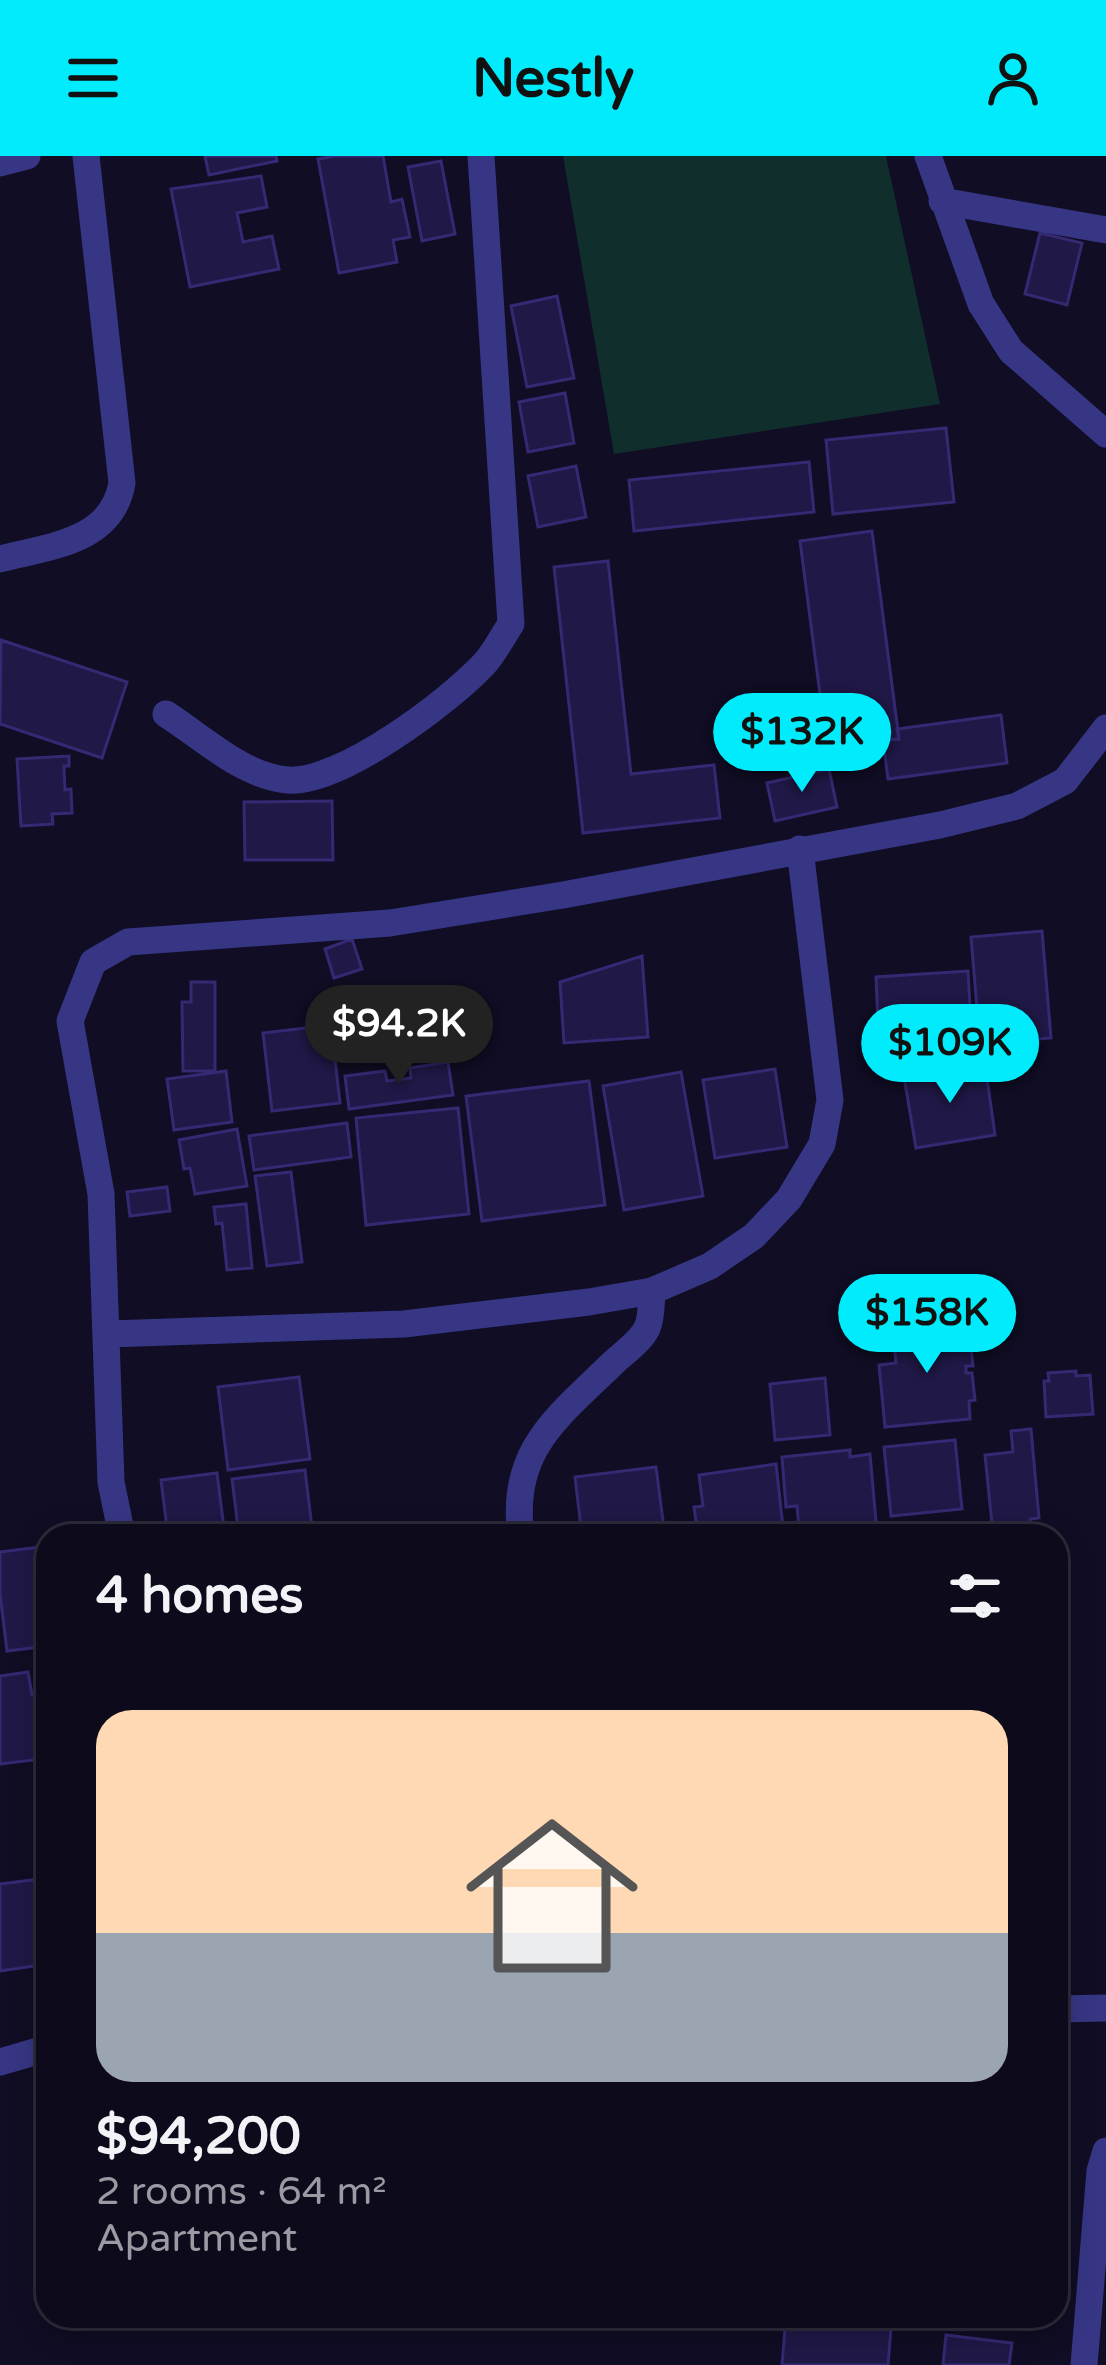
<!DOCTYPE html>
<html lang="en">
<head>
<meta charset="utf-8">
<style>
	:root { --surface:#0c0a1b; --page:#151324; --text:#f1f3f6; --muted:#9a9aa3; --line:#2c2b3a; --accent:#00ebfb }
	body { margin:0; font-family:"Varela Round",sans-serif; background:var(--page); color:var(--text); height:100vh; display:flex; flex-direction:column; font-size:45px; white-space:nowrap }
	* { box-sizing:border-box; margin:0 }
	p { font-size:39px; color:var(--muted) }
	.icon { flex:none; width:66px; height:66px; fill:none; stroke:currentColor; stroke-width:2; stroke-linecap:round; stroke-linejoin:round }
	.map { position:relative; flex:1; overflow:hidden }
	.sheet { position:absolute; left:36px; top:1368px; width:1032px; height:804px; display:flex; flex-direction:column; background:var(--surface); border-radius:36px; box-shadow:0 6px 30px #0003,0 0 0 3px var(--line) }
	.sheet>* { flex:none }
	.price { position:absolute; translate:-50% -102px; padding:0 27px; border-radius:42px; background:var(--accent); color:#111; font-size:39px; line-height:78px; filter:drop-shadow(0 3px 6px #0008) }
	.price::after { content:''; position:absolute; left:50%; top:72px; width:36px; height:27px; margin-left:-18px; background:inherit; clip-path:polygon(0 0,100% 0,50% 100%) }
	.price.current { background:#222; color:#fff }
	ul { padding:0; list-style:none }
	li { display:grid; align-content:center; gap:24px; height:636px; padding:0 60px }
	li span { display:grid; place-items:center; height:372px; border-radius:36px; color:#555 }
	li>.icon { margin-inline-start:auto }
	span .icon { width:216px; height:216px; fill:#fffc; stroke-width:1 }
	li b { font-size:51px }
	h2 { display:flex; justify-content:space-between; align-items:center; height:144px; padding:0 60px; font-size:51px }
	header { display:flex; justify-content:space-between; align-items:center; height:156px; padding:0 60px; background:var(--accent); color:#111; font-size:54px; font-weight:700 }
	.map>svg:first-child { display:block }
	.green { fill:#102e2c }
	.building { fill:#201846; stroke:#352973; stroke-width:3 }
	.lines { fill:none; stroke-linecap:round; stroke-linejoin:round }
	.minor { stroke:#363685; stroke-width:27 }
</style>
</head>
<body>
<header><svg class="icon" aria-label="menu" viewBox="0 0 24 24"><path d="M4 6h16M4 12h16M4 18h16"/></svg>Nestly<svg class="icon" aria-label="person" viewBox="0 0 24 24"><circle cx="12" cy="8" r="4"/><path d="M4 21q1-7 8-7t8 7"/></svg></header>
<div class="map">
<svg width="1106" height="2209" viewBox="0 0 1106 2209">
	<rect width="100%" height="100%" fill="#100d24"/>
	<path class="green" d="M563,0h323l54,248 -326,50z"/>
	<path class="building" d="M205,0h71l1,5 -68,14z
		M335,0h48l8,46 11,-3 8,38 -17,3 4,22 -58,11 -21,-114z
		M441,5l14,73 -33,7 -14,-74z
		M261,20l6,31 -30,6 6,29 29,-6 7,33 -89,18 -19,-98z
		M1040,77l42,10 -15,62 -42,-11z
		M557,140l17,82 -47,9 -16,-81z
		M565,237l9,50 -46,9 -9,-50z
		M946,272l8,74 -121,12 -7,-74z
		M809,306l5,50 -180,19 -5,-51z
		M576,310l10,51 -48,10 -10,-51z
		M872,375l27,208 -72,9 -27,-207z
		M608,405l23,213 83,-9 6,53 -137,15 -29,-266z
		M1,484l126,42 -25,76 -102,-34z
		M1001,559l6,48 -119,16 -5,-39 16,-1 -2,-10z
		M69,600v10h-5l1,24 6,-1 1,24 -20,1 1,10 -32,2 -4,-67z
		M829,613l8,38 -62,14 -8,-38z
		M332,645l1,59h-88l-1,-58z
		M1042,775l9,107 -71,6 -9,-107z
		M352,783l10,30 -28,9 -9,-29z
		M642,800l6,81 -84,6 -4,-61z
		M968,815l5,91 -93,5 -4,-90z
		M191,826h24v89h-32l-1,-69h9z
		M331,869l9,78 -68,8 -9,-78z
		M448,906l5,33 -104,14 -4,-33 40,-5 2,10 24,-3 -1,-10z
		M985,908l10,71 -79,13 -12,-71z
		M775,913l12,78 -72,11 -12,-78z
		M226,915l6,51 -58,8 -7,-51z
		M681,916l22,124 -79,14 -21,-124z
		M589,925l16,124 -123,16 -16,-125z
		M458,952l11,106 -103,11 -10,-107z
		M347,967l4,34 -97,13 -5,-34z
		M237,973l10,57 -52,8 -5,-26 -6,1 -5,-29z
		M291,1016l11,90 -35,4 -12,-90z
		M167,1031l3,24 -40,5 -3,-24z
		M246,1048l6,64 -25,2 -5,-47 -6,1 -2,-17z
		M937,1164l1,10 24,-2 3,21 6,-1 2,18h-7v7h6l3,27 -6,1 1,18 -85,8 -6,-62 17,-2 -4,-39z
		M1076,1215v5l14,-1 3,39 -47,3 -2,-36h5l-1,-8z
		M299,1221l11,82 -82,11 -10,-83z
		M825,1222l5,57 -55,5 -5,-56z
		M1031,1273l8,89 -9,1 1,10 -38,5 -8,-79 28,-3 -2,-21z
		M955,1284l7,69 -71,7 -7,-69z
		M850,1294v7l20,-3 6,68 -77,8 -2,-24 -11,1 -4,-50z
		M776,1308l8,72h-86l-4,-29 9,-1 -4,-31z
		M656,1311l9,69h-83l-7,-59z
		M305,1314l8,66h-74l-7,-57z
		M217,1317l8,63h-57l-7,-56z
		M48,1390v100l-41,5 -7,-57v-42z
		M28,1516l4,23 14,-2 2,47 -8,1 2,18 -42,5v-88z
		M1060,1560l7,69 -11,1v-69z
		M48,1722v86l-48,7v-87z
		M786,2160h106l-4,49h-106z
		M946,2179l66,8 -3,22h-66z"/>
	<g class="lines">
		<path class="minor" d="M928,0l53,148 30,47 95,83
			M0,7l27,-7
			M942,45l164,29
			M0,403c50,-13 112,-17 122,-76l-36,-327
			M166,558c36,23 78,63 122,66 52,4 162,-79 197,-117 10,-11 17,-26 26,-39l-30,-468
			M109,1178l295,-10 185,-22 63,-11 58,-25 44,-30 35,-37 33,-55 8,-44 -30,-251
			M122,1380l-11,-54 -10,-288 -31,-173 23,-59 35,-20 262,-19 173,-28 377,-70 77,-19 48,-25 41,-53
			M521,1380c-12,-86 37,-119 93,-174 11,-10 27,-21 33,-34 5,-11 4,-25 5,-37
			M1056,1853l50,-1
			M0,1906l48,-14
			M1084,2209l16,-194 6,-20"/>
	</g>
</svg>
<b class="price" style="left:802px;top:639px">$132K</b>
<b class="price current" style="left:399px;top:931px">$94.2K</b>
<b class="price" style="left:950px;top:950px">$109K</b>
<b class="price" style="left:927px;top:1220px">$158K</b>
<section class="sheet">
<h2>4 homes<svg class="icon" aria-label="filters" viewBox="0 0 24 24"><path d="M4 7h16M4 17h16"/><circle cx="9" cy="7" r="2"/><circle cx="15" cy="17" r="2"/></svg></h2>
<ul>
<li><span style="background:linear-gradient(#ffd9b3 60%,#9aa5b1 0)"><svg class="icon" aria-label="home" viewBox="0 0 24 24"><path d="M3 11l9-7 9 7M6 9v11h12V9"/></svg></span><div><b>$94,200</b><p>2 rooms · 64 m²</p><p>Apartment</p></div></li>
</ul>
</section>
</div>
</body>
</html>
